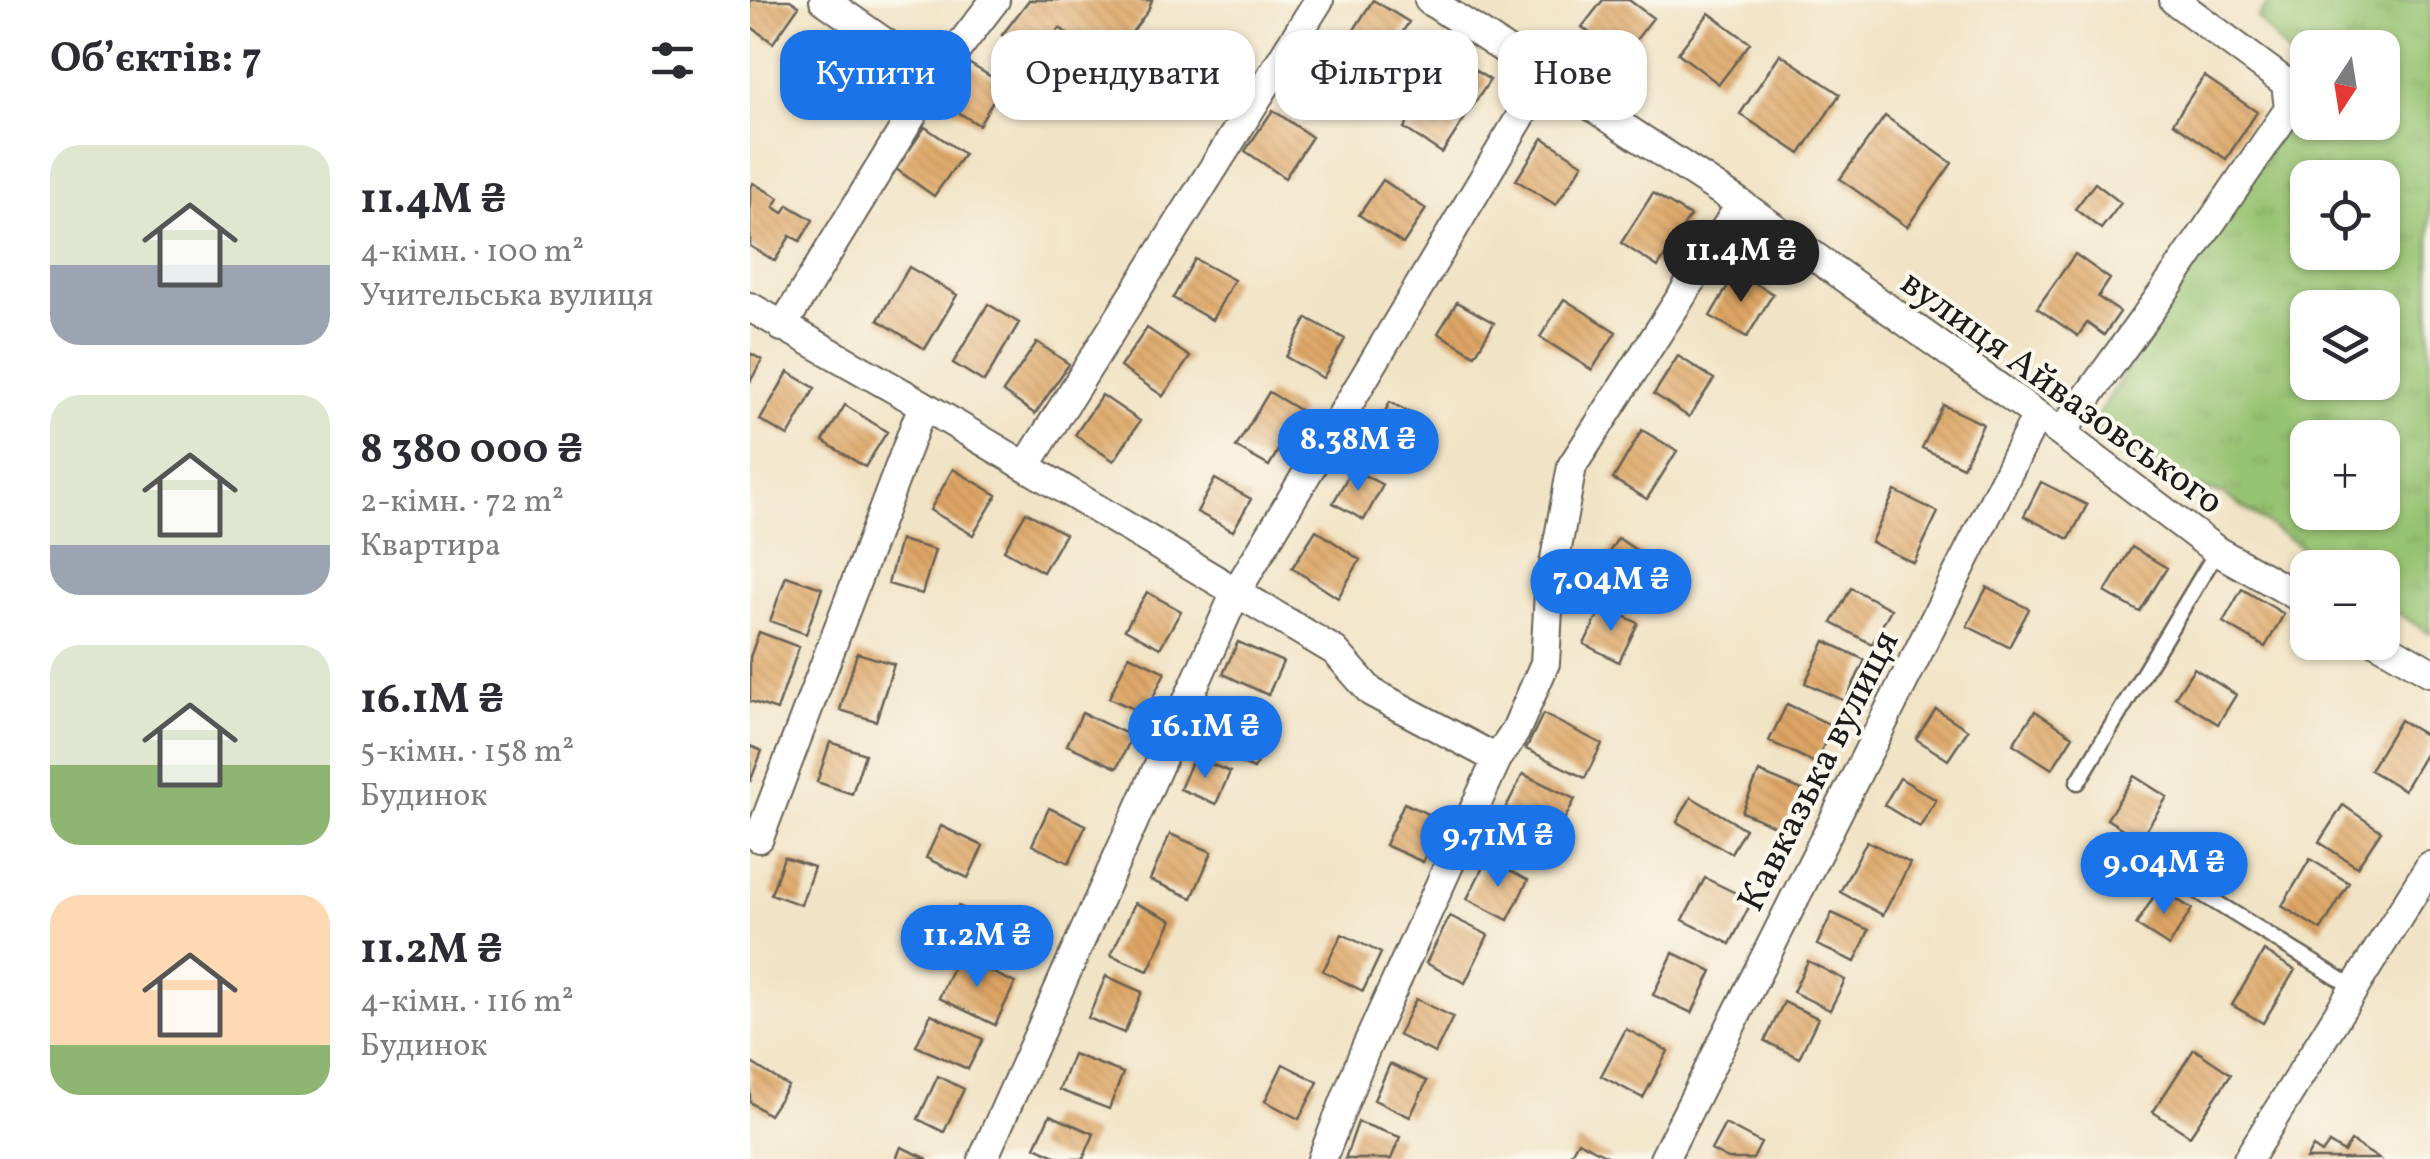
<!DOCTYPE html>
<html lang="uk">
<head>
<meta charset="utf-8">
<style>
	:root { --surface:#fff; --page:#f2f2f3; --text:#2b2b33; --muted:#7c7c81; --accent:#1a73e8 }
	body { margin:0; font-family:Vollkorn,serif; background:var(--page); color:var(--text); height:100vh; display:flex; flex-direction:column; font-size:38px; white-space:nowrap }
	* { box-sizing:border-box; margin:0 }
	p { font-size:32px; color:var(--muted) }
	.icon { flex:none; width:55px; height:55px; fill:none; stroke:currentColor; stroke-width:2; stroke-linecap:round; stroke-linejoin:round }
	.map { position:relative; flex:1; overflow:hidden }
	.drawer { display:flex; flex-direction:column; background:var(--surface); width:750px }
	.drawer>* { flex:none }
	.guide { position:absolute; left:30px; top:30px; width:950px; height:90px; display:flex; gap:20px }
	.needle { width:65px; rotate:192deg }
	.tools { position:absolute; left:1540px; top:30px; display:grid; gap:20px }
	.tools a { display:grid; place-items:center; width:110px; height:110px; border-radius:20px; background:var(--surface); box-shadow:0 2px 8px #0004; font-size:50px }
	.price { position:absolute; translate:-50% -85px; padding:0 22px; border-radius:35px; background:var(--accent); color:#fff; font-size:32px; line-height:65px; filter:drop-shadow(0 2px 5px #0008) }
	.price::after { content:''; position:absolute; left:50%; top:60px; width:30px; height:22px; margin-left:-15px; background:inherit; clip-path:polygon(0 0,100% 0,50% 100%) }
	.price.active { background:#222; color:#fff }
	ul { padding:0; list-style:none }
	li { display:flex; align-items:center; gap:30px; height:250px; padding:0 50px }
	li span { display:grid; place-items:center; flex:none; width:280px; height:200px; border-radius:30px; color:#555 }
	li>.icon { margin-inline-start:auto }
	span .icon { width:120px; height:120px; fill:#fffc; stroke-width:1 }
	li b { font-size:42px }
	h2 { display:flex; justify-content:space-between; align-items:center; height:120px; padding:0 50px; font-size:42px }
	.tag { padding:0 35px; border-radius:30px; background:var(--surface); box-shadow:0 2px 8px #0004; font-size:35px; line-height:90px }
	.tag.active { background:var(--accent); color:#fff }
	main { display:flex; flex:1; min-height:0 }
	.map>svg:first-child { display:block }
	.park { fill:url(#park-tufts); stroke:#597046; stroke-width:2.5; fill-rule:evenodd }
	.building { fill:url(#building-back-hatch) }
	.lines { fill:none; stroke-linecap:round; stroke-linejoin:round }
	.service-casing { stroke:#676257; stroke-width:19 }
	.minor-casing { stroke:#676257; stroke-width:32 }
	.service { stroke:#fff; stroke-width:14 }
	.minor { stroke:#fff; stroke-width:28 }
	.labels { text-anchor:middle; stroke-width:8; stroke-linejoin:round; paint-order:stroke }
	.street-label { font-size:38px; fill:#1c1c1c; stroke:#fbf7ec }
</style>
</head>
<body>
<main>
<section class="drawer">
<h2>Об’єктів: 7<svg class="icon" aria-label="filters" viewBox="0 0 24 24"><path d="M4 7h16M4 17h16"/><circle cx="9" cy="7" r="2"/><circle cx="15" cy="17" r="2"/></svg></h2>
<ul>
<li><span style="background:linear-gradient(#dfe7d0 60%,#9aa5b1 0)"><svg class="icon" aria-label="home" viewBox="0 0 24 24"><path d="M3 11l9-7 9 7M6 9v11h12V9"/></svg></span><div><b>11.4M ₴</b><p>4-кімн. · 100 m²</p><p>Учительська вулиця</p></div></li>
<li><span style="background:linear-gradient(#dfe7d0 75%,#9aa5b1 0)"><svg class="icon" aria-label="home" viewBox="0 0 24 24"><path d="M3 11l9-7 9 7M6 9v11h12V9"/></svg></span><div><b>8 380 000 ₴</b><p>2-кімн. · 72 m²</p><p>Квартира</p></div></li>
<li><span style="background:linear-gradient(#dfe7d0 60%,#8fb573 0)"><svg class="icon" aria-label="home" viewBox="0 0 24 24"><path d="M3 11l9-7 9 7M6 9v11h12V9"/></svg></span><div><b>16.1M ₴</b><p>5-кімн. · 158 m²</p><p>Будинок</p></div></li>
<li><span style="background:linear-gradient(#ffd9b3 75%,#8fb573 0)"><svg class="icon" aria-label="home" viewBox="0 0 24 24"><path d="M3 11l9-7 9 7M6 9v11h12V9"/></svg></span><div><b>11.2M ₴</b><p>4-кімн. · 116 m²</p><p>Будинок</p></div></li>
</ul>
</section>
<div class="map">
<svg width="1680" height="1159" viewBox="0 0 1680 1159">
	<defs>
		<pattern id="park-tufts" width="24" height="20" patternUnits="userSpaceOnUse" patternTransform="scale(2.5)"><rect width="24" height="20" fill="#96c371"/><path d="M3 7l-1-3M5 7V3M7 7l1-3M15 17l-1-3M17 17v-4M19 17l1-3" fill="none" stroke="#81a761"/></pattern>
		<pattern id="building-back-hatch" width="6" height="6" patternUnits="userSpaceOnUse" patternTransform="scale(2.5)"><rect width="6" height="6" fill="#dea665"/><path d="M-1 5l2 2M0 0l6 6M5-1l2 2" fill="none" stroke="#be8e57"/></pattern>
	</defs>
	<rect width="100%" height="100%" fill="#fbf7ec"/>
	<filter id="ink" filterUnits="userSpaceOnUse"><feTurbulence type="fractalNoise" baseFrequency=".01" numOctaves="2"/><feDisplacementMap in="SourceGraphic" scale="20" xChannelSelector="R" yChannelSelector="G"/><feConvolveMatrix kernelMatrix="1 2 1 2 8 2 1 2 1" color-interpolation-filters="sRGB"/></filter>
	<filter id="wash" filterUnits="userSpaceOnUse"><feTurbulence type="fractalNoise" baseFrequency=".0048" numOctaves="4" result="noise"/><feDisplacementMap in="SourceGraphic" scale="40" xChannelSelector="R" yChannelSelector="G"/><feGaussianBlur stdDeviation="2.25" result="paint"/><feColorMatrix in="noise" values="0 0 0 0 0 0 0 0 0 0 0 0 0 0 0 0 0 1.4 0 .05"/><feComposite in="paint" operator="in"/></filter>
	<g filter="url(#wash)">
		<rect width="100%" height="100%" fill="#f1e3c5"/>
		<path class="park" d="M1521,0h159v634l-47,-31 -1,-35 -51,-1 -108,-73 -85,-23 -47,-45 117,-185 99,-147 1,28h74v-74h-74l-1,28 -50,-58zM1558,178h74v74h-74zM1558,308h74v74h-74zM1558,438h74v74h-74z"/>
		<g id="blocks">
			<path class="building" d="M0,0h40l9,6 -26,37 -23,-17z
				M279,0h123l-4,11 -41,54 -47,-37 -25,32 -33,-25z
				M623,0l36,22 -30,47 -36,-22z
				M853,0h26l24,18 -31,40 -40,-31z
				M959,13l41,30 -31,41 -41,-31z
				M106,48l37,26 -27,39 -37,-26z
				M1030,54l60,40 -40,60 -60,-40z
				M702,56l38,24 -48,73 -38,-25z
				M215,61l38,23 -24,41 -38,-23z
				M1454,76l53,36 -31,47 -53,-36z
				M523,110l39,27 -27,41 -40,-27z
				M1135,116l67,47 -45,64 -67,-48z
				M175,127l39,27 -30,42 -38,-27z
				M793,138l40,26 -27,41 -40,-25z
				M633,180l43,29 -23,35 -44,-29z
				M3,183l26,15 -5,9 9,6 5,-8 25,15 -13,21 -10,-5 -15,25 -25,-15v-59z
				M1345,183l26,20 -20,26 -26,-20z
				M903,193l37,23 -32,51 -37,-24z
				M1325,254l35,25 -12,18 22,15 -16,23 -17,-12 -9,13 -41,-28z
				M445,259l39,21 -22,40 -39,-22z
				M159,267l48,28 -32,54 -47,-29z
				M986,272l37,22 -26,43 -37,-21z
				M814,299l52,33 -24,38 -52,-33z
				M707,302l37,21 -19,32 -37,-22z
				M238,304l31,19 -35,59 -31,-19z
				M557,318l38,21 -22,39 -37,-21z
				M397,328l43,29 -27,39 -43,-29z
				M287,342l32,22 -34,50 -32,-22z
				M0,353l12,7 -12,22z
				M928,356l36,23 -25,38 -35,-23z
				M38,372l27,16 -27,48 -28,-16z
				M519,392l32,19 -32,55 -33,-19z
				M352,395l38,26 -26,40 -39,-26z
				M640,402l33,18 -18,33 -33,-17z
				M95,405l42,27 -22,35 -42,-26z
				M1193,405l40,19 -20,43 -41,-19z
				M892,430l35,21 -30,48 -34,-20z
				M203,469l44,26 -24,40 -43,-25z
				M602,469l31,16 -19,35 -31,-17z
				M465,479l36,20 -18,32 -36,-19z
				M1291,482l46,23 -18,34 -45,-23z
				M1145,491l43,21 -24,51 -43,-21z
				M276,512l39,22 -22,38 -39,-22z
				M566,530l44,30 -22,38 -46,-30z
				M868,538l38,25 -21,32 -38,-24z
				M150,540l35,10 -13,44 -34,-10z
				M1382,547l35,21 -27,44 -35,-20z
				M36,576l36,12 -16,46 -36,-13z
				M1237,587l42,22 -20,38 -42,-21z
				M1101,588l40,21 -19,35 -40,-21z
				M1492,589l42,25 -19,33 -42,-25z
				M397,592l34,19 -21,37 -35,-19z
				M853,606l35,17 -19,39 -35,-18z
				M9,632l40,15 -22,63 -27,-9v-44z
				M1075,641l40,19 -20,41 -40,-18z
				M488,642l45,20 -15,33 -45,-21z
				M107,653l37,11 -18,57 -36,-11z
				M379,655l36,17 -20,42 -36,-16z
				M1444,668l42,27 -18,29 -43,-27z
				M1037,704l46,22 -18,37 -46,-22z
				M1186,709l32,21 -20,30 -32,-21z
				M1285,711l38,25 -21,33 -39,-25z
				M464,712l54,24 -14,33 -55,-24z
				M332,713l50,23 -15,32 -50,-23z
				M793,714l59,30 -17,34 -59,-29z
				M1650,720l30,18v8l-26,44 -34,-20z
				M80,742l35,12 -13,40 -35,-12z
				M0,746l12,5 -12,31z
				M444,757l36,15 -14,32 -36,-15z
				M1009,772l43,18 -18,40 -42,-18z
				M773,774l52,25 -26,50 -51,-26z
				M1384,776l33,21 -27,43 -33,-21z
				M1150,778l36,22 -16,27 -36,-22z
				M941,797l54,32 -14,24 -54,-31z
				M654,803l37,17 -18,42 -38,-17z
				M1593,805l38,26 -24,36 -38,-25z
				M299,808l37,17 -17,38 -37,-18z
				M191,826l42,20 -15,32 -42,-20z
				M420,834l42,18 -20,46 -42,-18z
				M1117,841l43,22 -27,52 -43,-23z
				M34,857l30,10 -13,38 -30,-11z
				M737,859l41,21 -20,40 -41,-21z
				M1560,859l39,24 -28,47 -39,-24z
				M955,878l47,23 -22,43 -47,-24z
				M1409,888l33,21 -23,37 -33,-21z
				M385,903l37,17 -24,51 -37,-16z
				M208,906l63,29 -16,34 -63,-29z
				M1082,913l37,17 -14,32 -38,-17z
				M700,916l38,19 -23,48 -39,-20z
				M592,934l39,19 -18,38 -40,-20z
				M1514,951l31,19 -32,53 -31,-18z
				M923,953l39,18 -20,42 -39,-18z
				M208,956l57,27 -20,42 -56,-27z
				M1058,961l37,19 -15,30 -37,-18z
				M356,976l36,16 -18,41 -36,-15z
				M666,999l37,18 -18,36 -37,-18z
				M1034,1002l34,16 -19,40 -34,-17z
				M181,1014l52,25 -15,30 -52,-23z
				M876,1029l42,22 -25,47 -42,-22z
				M1444,1049l37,25 -41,62 -37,-24z
				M323,1054l50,19 -14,36 -50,-19z
				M0,1062l38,24 -19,29 -19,-13z
				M533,1064l35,18 -19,37 -34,-18z
				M640,1064l37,17 -17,36 -36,-17z
				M188,1076l26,13 -20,43 -26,-13z
				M300,1115l44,19 -11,25h-21l-27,-12z
				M608,1122l42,15 -9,22h-46z
				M975,1124l36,19 -8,16h-25l-17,-9z
				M828,1141l35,18h-45z
				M1601,1141l28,18h-73l7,-12 9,6 7,-10 15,9z
				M151,1147l27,12h-32z"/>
		</g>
	</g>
	<g filter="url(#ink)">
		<use href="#blocks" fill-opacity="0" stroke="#676257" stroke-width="2.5"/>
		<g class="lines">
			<defs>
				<path id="service" d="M1328,782l139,-231
					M1449,892l154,95"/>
				<path id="minor" d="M74,0l111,78
					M679,0l312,204 296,211 180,136 91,51
					M0,307l173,98 412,246 36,41 126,67
					M32,327l153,-249 60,-78
					M1311,433l101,-139 127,-185 -3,-26 -112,-83
					M276,466l293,-466
					M1628,642l52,30
					M9,838l164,-433
					M233,1159l253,-567 309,-516
					M572,1159l43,-109 132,-291 18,-27 30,-69 4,-71 23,-126 169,-262
					M914,1159l373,-744
					M1498,1159l182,-293"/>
			</defs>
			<use href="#service" class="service-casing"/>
			<use href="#minor" class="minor-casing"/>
			<use href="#service" class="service"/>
			<use href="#minor" class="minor"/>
		</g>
	</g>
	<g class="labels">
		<g class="street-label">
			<text transform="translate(1313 391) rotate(36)" y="13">вулиця Айвазовського</text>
			<text transform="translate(1067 770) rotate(-63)" y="13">Кавказька вулиця</text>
		</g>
	</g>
</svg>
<div class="tools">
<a><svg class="needle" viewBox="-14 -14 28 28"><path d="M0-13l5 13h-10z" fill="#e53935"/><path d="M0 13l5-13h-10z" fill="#7c7c81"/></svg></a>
<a><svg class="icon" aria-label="locate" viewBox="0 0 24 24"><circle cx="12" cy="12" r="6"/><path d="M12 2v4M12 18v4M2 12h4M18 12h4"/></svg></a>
<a><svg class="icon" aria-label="layers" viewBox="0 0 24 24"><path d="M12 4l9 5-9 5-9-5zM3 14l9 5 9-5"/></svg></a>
<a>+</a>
<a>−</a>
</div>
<b class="price active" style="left:991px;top:305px">11.4M ₴</b>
<b class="price" style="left:608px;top:494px">8.38M ₴</b>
<b class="price" style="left:861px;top:634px">7.04M ₴</b>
<b class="price" style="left:455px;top:781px">16.1M ₴</b>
<b class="price" style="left:748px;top:890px">9.71M ₴</b>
<b class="price" style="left:1414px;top:917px">9.04M ₴</b>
<b class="price" style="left:227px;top:990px">11.2M ₴</b>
<div class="guide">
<a class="tag active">Купити</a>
<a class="tag">Орендувати</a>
<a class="tag">Фільтри</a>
<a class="tag">Нове</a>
</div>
</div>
</main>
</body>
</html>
